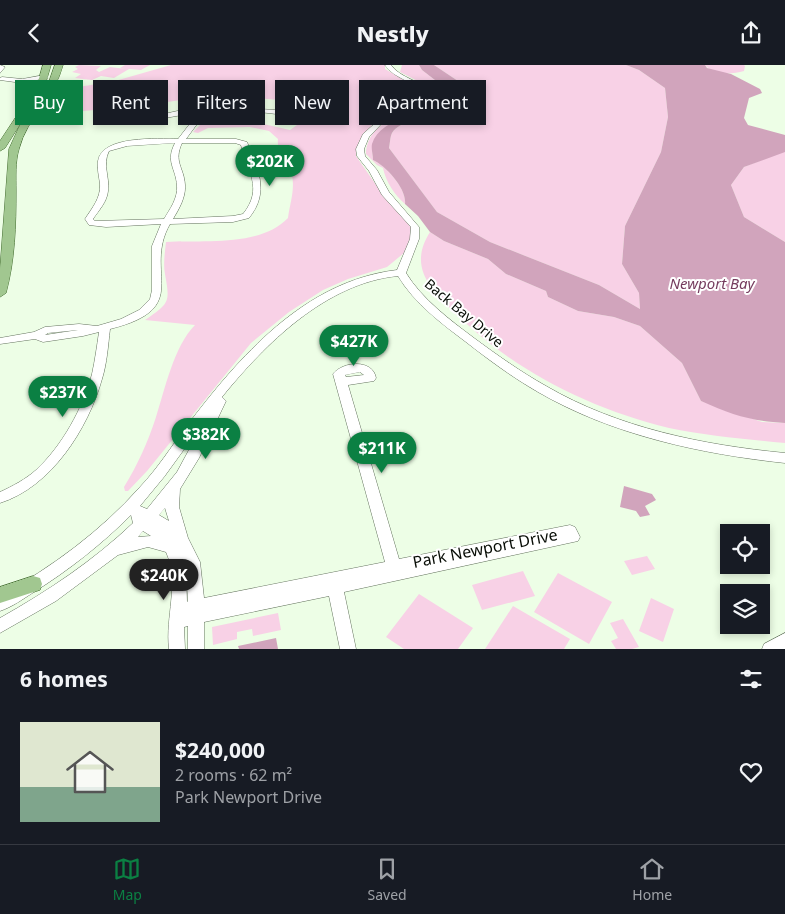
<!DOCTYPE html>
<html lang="en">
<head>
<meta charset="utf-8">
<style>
	:root { --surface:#171b24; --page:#242831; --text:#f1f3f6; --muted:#9ea1a6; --line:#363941; --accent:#0b8043 }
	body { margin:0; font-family:"Noto Sans",sans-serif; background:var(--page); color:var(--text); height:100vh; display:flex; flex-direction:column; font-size:19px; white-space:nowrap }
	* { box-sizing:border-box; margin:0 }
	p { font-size:16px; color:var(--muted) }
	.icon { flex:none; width:28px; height:28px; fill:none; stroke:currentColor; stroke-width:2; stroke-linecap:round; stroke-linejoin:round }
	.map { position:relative; height:584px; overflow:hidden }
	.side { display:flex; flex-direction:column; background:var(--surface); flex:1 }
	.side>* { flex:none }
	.guide { position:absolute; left:15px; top:15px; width:500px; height:45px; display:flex; gap:10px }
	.fabs { position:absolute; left:720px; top:459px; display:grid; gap:10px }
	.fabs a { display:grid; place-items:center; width:50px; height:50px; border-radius:0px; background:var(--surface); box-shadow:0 2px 8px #0003; font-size:25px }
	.price { position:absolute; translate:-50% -42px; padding:0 11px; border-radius:18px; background:var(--accent); color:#fff; font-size:16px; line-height:32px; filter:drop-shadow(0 1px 2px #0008) }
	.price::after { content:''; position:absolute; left:50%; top:30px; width:15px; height:11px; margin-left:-8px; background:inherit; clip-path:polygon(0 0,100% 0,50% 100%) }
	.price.selected { background:#222; color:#fff }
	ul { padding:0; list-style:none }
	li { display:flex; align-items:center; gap:15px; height:125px; padding:0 20px }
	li+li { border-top:1px solid var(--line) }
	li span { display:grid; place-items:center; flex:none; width:140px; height:100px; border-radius:0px; color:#555 }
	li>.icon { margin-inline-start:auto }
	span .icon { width:60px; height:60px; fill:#fffc; stroke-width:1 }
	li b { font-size:21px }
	h2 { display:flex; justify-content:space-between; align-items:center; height:60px; padding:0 20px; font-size:21px }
	.tag { padding:0 18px; border-radius:0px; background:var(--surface); box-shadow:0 2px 8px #0003; font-size:18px; line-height:45px }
	.tag.selected { background:var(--accent); color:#fff }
	header { display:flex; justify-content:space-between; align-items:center; height:65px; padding:0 20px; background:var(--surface); font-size:22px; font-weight:800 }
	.dock { display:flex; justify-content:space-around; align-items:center; height:70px; border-top:1px solid var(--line); background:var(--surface); font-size:14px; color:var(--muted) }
	.dock a { display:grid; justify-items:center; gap:2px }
	.dock .selected { color:var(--accent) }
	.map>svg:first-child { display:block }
	.green { fill:#f8d1e6 }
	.water { fill:#d1a4bc }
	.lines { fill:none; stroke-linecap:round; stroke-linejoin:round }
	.minor-casing { stroke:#64735e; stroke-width:1 }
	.major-casing { stroke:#436d30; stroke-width:1 }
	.minor { fill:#fff; fill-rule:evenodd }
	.major { fill:#a1c790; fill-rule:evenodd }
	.labels { text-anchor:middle; stroke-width:4; stroke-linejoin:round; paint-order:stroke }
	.street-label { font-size:14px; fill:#080d06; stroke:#fff }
	.water-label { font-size:15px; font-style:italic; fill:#753c5e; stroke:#fff }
	.near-street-label { font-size:16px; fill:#080d06; stroke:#fff }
</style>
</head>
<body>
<header><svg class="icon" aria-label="back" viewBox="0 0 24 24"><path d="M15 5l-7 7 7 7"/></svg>Nestly<svg class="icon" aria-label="share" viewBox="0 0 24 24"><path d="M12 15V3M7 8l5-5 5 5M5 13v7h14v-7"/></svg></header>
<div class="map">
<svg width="785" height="584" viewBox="0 0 785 584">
	<rect width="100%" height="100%" fill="#edfee6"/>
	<path class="green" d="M79,0l22,1 -5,4 3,2 11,-5 16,2 -6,-1 5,-3h25l-9,5 -12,-1 -15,9 -13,-2 -9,4 -17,-2 6,-4 -9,-2 6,-3 -3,-2z
		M171,0h214v4l35,20 4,5 -2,6c-10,6 -22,8 -33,13 -15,7 -33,26 -33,43l25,36 29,32 3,12 -9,17 -17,14 -39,12 -25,11 -34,22 -38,31 -104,128 -19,20h-3l-1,-4c14,-23 24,-45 32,-70 9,-28 18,-71 39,-92l-50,-5c25,-17 25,-18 20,-46 -2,-10 0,-22 1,-32 39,-2 94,5 122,-24 2,-16 8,-30 3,-47 -4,-12 -15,-19 -13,-32l-9,-8 -19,-4 -42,1 -10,5 -5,-1 9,-9h57l31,7 14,-10 -2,-1 15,-9 -11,-2 6,-5 -65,-6 -66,3 -48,7 -88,7 15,-24 55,-9z
		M402,0h17l3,5 31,24 -1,6 -11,5 -35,10 -34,31 1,14c13,6 34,29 32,44 -11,-10 -19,-22 -22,-36l-6,-3 -11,-11c2,-39 52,-41 75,-61l-41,-21z
		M434,0h192l13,5 26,18 3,29 -7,35 -36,74 -3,38 17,29 1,16 -41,-24 -109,-43 -53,-30 -48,-64c1,-4 1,-11 3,-15 12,-21 74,-15 94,-14v-8l-9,-8 -7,-14z
		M705,0h39l1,1 -1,5c-12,3 -30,5 -39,-6z
		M782,87h3v90l-41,-25 -13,-32 13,-18z
		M430,167l14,9 44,18 18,15 40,17 2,6 30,14 36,6 26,9 42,37 19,38 61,21 23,1v20c-38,-4 -79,-7 -116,-15 -82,-20 -158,-59 -217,-118 -24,-23 -43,-45 -22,-78z
		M647,491l8,13 -23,6 -8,-14z
		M523,506l12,25 -53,14 -10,-25z
		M558,508l54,29 -23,42 -55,-32z
		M419,529l54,34 -15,21h-54l-18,-12z
		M651,533l23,11 -11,33 -24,-11z
		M513,541l57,33 -6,10h-79z
		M278,548l3,17 -28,6 -1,-7 -15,3v7l-24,6 -1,-18z
		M623,554l16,28 -7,2h-16l-5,-8 7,-3 -8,-15z"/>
	<path class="water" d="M419,0h15l36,24 7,14 9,8v8c-20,-1 -82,-7 -94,14 -2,4 -2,11 -3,15l48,64 53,30 109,43 41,24 -1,-16 -17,-29 3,-38 36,-74 7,-35 -3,-29 -26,-18 -13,-5h79l2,3 24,6 29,15 2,4 -13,5 -5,20 4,7 37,10v17l-41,15 -13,18 13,32 41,25v181c-34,-2 -53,-8 -84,-22l-19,-38 -42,-37 -26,-9 -36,-6 -30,-14 -2,-6 -40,-17 -18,-15 -44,-18 -14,-9 -12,-16 -13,-12c2,-15 -19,-38 -32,-44 0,-5 -2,-11 -1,-16 9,-28 58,-32 80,-44l1,-6 -31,-24z
		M624,421l28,8 4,6 -11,6 5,9 -10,2 -4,-6 -16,-4z
		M276,573l2,11h-39l-1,-3z"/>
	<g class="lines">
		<defs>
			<path id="minor" d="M0,0l5,2 -5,6z
				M385,0h6c10,14 29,14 39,29l-5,9 -40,17 -16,17 -5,12 1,7 12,14 12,22 30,35v12l-13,34c16,26 44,47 68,65 23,17 47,34 72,48 72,42 157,59 239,67v10c-84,-9 -173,-28 -247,-71 -26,-15 -49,-32 -72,-50 -24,-18 -52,-39 -68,-66 -72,7 -133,68 -176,121l4,4 -27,57 -19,31 -1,18 9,31 12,24 4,36 181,-36 -52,-188c10,-13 40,-15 43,4l-2,3 -26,4 51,174 171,-34 5,2 5,10 -2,4 -234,51 12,57h-16l-11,-53 -125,26v27h-16v-23l-4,1 1,22h-16c-4,-32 11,-66 -3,-97l-18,-5 -30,8 -62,46 -56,32v-15c48,-27 93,-57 133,-95l-2,-8c-29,29 -62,55 -97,77 -11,7 -22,15 -34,19v-15c52,-29 101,-65 140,-109 18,-19 31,-40 46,-60 53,-70 118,-146 211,-157l13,-31 1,-12 -29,-32 -13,-24 -12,-15 -1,-7 7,-15 18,-16 39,-17 4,-7c-10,-14 -29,-14 -39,-29zM360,307l4,3 -18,2 -1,-2zM204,357l-27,50 -30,37 -7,-3 24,-29zM165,443l4,13 -10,-6zM143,466l8,5 -13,1zM186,505l2,31 -1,1z
				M45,10l3,2 -1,1 -25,5 -22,-3v-2l2,-1 20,2z
				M220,42l57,3 20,4 -3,2 -35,-4h-53l-20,27h50l11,3c11,27 23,50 2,76l-16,4 -63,2c-28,49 25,84 -60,105 -2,17 -3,34 -8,50 -14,50 -51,108 -102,124v-11c13,-6 26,-13 36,-22 26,-24 47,-62 56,-96 3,-14 5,-28 7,-42l-16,4 -40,6 -8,-3 -35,5v-6l34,-6 11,-5 34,-3 18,2 24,-7 18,-9 11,-11 2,-9v-44l9,-22 -55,3 -17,-2 -4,-6c7,-11 16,-21 15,-35 -1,-8 -3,-15 -2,-23 4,-26 60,-22 80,-22l21,-27 -51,9 -4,-2 2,-1 36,-8zM175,78c-10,19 1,25 2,43 1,12 -7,23 -13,33l-69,2 -2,-2c6,-9 14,-17 15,-28 2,-14 -6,-26 1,-40l18,-5zM182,78h53l6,2c6,26 23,43 2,69l-10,2 -60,3c6,-10 13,-22 12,-34 -1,-18 -12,-23 -3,-42zM78,265l-33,5 3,-2z
				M785,568v16h-23l2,-5z"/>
			<path id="major" d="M43,0h8l-6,20 -40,63 -5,3v-10l37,-56z
				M55,0h8c-8,32 -36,52 -44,84 -4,13 -3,28 -3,42 0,34 -1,69 -10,102l-6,4v-28l9,-120 10,-22 28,-40z
				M33,511l7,2 2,6 -2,6 -40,13v-16z"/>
		</defs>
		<use href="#minor" class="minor-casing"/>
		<use href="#major" class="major-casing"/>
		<use href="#minor" class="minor"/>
		<use href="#major" class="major"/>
	</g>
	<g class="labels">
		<g class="street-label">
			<text transform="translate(464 248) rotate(40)" y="5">Back Bay Drive</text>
		</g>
		<g class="water-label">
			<text x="712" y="224">Newport Bay</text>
		</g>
		<g class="near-street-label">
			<text transform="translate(485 483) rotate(-11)" y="6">Park Newport Drive</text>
		</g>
	</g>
</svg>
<div class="fabs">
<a><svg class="icon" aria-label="locate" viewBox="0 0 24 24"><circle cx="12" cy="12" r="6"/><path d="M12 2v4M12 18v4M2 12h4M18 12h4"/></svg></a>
<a><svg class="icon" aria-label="layers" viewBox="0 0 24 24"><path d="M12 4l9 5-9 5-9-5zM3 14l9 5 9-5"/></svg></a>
</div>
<b class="price" style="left:270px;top:122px">$202K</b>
<b class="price" style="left:354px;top:302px">$427K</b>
<b class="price" style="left:63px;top:353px">$237K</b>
<b class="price" style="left:206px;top:395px">$382K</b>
<b class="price" style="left:382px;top:409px">$211K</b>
<b class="price selected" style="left:164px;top:536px">$240K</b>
<div class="guide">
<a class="tag selected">Buy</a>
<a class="tag">Rent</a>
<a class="tag">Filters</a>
<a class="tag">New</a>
<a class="tag">Apartment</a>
</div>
</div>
<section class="side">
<h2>6 homes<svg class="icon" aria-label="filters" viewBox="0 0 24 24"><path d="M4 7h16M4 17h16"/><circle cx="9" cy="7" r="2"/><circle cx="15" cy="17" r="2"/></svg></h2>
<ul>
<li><span style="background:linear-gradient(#dfe7d0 65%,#7fa58c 0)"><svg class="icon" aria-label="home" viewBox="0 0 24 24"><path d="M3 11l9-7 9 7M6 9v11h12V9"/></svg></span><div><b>$240,000</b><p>2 rooms · 62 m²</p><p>Park Newport Drive</p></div><svg class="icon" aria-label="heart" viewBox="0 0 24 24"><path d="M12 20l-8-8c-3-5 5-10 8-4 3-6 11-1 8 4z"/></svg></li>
</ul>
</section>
<nav class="dock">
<a class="selected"><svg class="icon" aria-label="map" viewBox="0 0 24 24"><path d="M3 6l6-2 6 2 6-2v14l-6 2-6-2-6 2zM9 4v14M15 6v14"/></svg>Map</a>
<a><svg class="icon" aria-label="saved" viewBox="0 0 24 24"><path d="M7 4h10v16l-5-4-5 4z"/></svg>Saved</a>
<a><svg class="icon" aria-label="home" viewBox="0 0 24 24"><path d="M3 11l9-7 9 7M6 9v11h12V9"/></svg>Home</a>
</nav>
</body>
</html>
